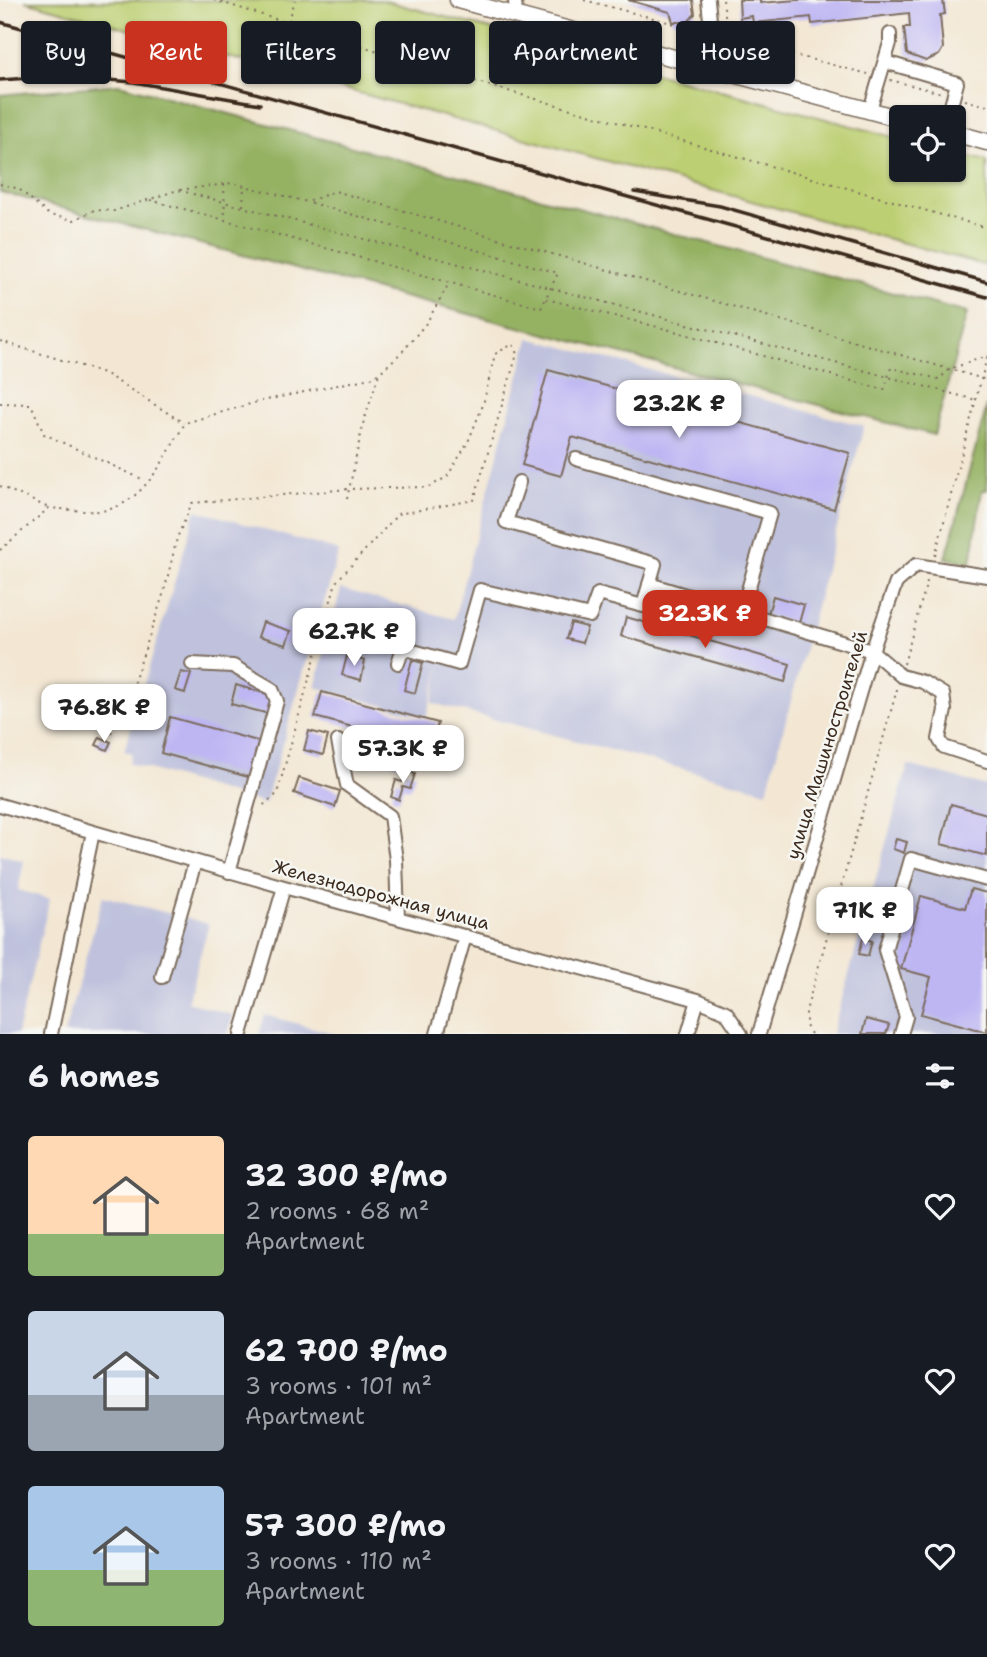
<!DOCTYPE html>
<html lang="en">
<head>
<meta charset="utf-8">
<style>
	:root { --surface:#171b24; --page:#20242c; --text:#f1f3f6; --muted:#9ea1a6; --accent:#c8321e }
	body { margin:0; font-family:"Shantell Sans",sans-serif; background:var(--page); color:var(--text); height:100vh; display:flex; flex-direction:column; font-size:26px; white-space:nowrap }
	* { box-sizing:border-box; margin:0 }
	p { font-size:23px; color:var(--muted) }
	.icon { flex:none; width:38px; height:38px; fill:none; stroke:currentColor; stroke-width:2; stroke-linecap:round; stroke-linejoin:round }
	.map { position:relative; height:1034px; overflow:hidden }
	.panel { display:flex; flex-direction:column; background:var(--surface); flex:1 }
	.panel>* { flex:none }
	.guide { position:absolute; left:21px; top:21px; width:945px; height:63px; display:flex; gap:14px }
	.controls { position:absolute; left:889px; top:105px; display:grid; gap:14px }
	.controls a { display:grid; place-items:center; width:77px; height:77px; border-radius:7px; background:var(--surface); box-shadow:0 2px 5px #0004; font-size:35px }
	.price { position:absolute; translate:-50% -60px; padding:0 16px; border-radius:14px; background:#fff; color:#222; font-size:23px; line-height:46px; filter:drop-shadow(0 2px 4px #0008) }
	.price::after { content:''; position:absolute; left:50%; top:42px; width:21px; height:16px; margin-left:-10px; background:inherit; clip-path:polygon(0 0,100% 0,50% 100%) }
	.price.on { background:var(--accent); color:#fff }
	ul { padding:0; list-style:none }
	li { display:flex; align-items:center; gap:21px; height:175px; padding:0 28px }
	li span { display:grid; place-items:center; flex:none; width:196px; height:140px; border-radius:7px; color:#555 }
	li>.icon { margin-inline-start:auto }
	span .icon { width:84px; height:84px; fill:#fffc; stroke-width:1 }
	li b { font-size:30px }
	h2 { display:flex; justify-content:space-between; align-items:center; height:84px; padding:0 28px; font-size:30px }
	.pill { padding:0 24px; border-radius:7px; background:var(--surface); box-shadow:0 2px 5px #0004; font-size:24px; line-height:63px }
	.pill.on { background:var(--accent); color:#fff }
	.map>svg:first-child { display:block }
	.industrial { fill:#c0c2dd }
	.green { fill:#bccf72; stroke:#7c7c48; stroke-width:2 }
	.forest { fill:#95b264; stroke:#686e41; stroke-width:2 }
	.building { fill:#beb6f3 }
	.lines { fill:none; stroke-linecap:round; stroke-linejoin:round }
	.minor-casing { stroke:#7b6c5d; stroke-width:16 }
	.major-casing { stroke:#7b6c5d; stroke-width:19 }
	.path { stroke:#7b6c5d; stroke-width:2; stroke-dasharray:2 5; stroke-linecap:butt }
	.minor { stroke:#fff; stroke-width:12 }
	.major { stroke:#fff; stroke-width:16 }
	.rail { stroke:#3b2a1e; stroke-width:3.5 }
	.labels { text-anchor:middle; stroke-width:5; stroke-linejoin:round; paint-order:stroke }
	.street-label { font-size:18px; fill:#3b2a1e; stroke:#f6f6f2 }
</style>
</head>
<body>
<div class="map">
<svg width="987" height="1034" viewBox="0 0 987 1034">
	<rect width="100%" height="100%" fill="#f6f6f2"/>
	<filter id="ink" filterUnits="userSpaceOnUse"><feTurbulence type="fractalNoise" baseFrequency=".0143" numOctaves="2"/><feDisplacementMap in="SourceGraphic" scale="14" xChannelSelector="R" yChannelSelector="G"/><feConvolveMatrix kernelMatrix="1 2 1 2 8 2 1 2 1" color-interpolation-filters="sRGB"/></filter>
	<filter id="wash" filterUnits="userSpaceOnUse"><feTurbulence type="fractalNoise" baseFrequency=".00686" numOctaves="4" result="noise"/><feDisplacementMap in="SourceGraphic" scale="28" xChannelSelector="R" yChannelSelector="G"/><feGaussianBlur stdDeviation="1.57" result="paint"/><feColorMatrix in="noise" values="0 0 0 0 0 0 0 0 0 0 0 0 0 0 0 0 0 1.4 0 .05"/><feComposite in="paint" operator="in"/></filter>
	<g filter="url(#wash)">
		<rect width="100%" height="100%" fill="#f3e7d3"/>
		<path class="industrial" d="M529,338l335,88 -97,365 -335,-88 10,-41 -16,55 -111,-30 26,-98 113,30z
			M196,510l143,41 -74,253 -136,-41 3,-10 -8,-2z
			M908,765l79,21v248h-155z
			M0,854l24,7 -6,29 32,9 -33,135h-17z
			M103,896l106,28 -22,78 46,13 -5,19h-164z
			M265,1015l71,19h-77z"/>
		<path class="green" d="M382,0l519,139v31h53v-17l33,8v105l-962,-265z"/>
		<path class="forest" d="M119,84l848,229 -33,122 -934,-243v-97z
			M987,405v85h-5l-11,73 -25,-5z"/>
		<g id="blocks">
			<path class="building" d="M628,0h65l2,14 -7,8h-15l-3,-10z
				M739,0h21v3l37,-3h146l2,14 -5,1 3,33 -4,7 -13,6 -19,-7 -3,-27h6l-1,-14 -97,11 -1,-7 -58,6 -1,-7 -12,2z
				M548,370l302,83 -16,56 -262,-72 -11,39 -39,-11z
				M773,596l31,9 -5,18 -31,-9z
				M626,617l164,47 -5,18 -164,-46z
				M263,622l28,9 -5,14 -28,-8z
				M571,623l16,4 -5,16 -16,-4z
				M354,629l18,4 -6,19 -17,-5z
				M347,656l18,5 -4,19 -19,-5z
				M412,660l11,3 -8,30 -11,-3z
				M181,672l10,2 -6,19 -10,-3z
				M236,685l38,11 -5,18 -38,-10z
				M322,692l116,31 -7,25 -116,-31z
				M170,717l91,25 -9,36 -91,-25z
				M309,731l19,5 -5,19 -19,-5z
				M100,737l11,5 -4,8 -11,-5z
				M387,751l16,4 -3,10 -16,-4z
				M406,771l9,3 -5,15 -7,-2 -4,13 -8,-3 5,-17 6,2z
				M299,778l41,13 -5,16 -41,-14z
				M951,804l36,10v42l-46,-12z
				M896,839l11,3 -3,11 -11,-4z
				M971,889l16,4v139l-66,-18 10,-37 -30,-8 20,-73 44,12z
				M863,938l9,3 -4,15 -9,-2z
				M866,1019l23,6 -3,9h-24z"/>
		</g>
	</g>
	<g filter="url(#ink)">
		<use href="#blocks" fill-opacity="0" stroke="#7b6c5d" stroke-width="2"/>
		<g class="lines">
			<defs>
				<path id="minor" d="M515,0l1,15
					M708,0l4,40 -4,27
					M885,62l72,21 -9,34
					M870,110l20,-67v-9
					M576,459l194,54 -28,98
					M649,584l223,67 29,25 22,6 20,12 2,16 -6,29 5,8 43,14
					M398,663l5,-15 56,16 21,-74 110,26 8,-22 45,12 12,-42 -149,-42 13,-40
					M192,664l41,2 39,23 5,12 -48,171
					M338,741l9,44 43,31 6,44 2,58
					M0,805l284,82 414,113 28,12 15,22
					M162,977l33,-115
					M51,1034l42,-202
					M241,1034l43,-147
					M437,1034l28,-98
					M688,1034l10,-34
					M759,1034l113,-383 24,-68 20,-18 71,11
					M901,1034l5,-17 -21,-67 26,-91 76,21"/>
				<path id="major" d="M458,0l443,119
					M954,133l33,9"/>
			</defs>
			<use href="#minor" class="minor-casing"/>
			<use href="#major" class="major-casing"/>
			<path class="path" d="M214,0l280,87 493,141
				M584,0l114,30
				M723,0l5,37
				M289,21l6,-21
				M490,22l21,7 -17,57
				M724,37l144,37
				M890,80l52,13
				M965,100l22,6
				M0,184l19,5 30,26 25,5 20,-10 20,1 64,-21 798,210
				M224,184l1,36 316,88 17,-35 -250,-71
				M180,190l53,-7 74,19 28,-11 652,189
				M150,200l75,20
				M243,206l1,-19
				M546,299l128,32 210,59 7,-22 48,11 11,-10 37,-13
				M0,341l104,32 80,50
				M0,403l31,1 13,30 100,46
				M0,486l49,22
				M347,499l16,-75 16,-50
				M0,550l49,-42c16,1 34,4 50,3 43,-3 67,-55 86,-88l72,-21 118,-25 29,-27 23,-28 21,-37
				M935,556l52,-199
				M904,664l24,-86
				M111,733l8,-29 14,-19 31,-93 13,-54 15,-35 157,-14 80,-2 18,-10 21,-35 15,-37 12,-51 18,-10 4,10 -43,146 -76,14 -62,68 -59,212 -17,14
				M811,1034l-5,-8v-15l92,-325"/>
			<use href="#minor" class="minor"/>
			<use href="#major" class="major"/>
			<path class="rail" d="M0,22l987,275
				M0,80l59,-4 74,6 127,22
				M634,192l86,14 267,76"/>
		</g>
	</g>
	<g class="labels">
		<g class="street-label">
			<text transform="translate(827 745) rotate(-73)" y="6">улица Машиностроителей</text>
			<text transform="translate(381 895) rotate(15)" y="6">Железнодорожная улица</text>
		</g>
	</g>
</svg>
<div class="controls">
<a><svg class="icon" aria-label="locate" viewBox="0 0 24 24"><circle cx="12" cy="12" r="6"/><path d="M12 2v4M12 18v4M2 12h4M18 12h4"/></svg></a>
</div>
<b class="price" style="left:679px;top:440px">23.2K ₽</b>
<b class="price on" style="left:705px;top:650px">32.3K ₽</b>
<b class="price" style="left:354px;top:668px">62.7K ₽</b>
<b class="price" style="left:104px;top:744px">76.8K ₽</b>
<b class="price" style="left:403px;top:785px">57.3K ₽</b>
<b class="price" style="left:865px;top:947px">71K ₽</b>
<div class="guide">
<a class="pill">Buy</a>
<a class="pill on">Rent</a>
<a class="pill">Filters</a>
<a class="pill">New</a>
<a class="pill">Apartment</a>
<a class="pill">House</a>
</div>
</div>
<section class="panel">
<h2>6 homes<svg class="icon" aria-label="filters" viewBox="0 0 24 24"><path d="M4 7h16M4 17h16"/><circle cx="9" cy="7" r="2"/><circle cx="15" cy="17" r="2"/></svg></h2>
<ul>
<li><span style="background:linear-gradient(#ffd9b3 70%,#8fb573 0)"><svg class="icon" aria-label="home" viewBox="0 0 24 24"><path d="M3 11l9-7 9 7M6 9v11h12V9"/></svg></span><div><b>32 300 ₽/mo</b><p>2 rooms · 68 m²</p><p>Apartment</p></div><svg class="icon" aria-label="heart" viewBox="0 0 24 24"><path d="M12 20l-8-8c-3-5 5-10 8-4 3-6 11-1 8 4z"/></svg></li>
<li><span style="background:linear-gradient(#c9d6e8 60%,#9aa5b1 0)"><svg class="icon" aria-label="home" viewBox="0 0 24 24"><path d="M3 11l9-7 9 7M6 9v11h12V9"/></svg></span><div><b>62 700 ₽/mo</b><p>3 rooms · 101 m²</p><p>Apartment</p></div><svg class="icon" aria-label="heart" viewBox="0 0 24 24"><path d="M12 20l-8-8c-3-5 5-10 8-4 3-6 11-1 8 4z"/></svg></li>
<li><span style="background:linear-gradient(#a9c7e8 60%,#8fb573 0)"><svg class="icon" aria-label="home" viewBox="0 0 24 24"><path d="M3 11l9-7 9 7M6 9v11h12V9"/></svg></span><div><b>57 300 ₽/mo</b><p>3 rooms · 110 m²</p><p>Apartment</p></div><svg class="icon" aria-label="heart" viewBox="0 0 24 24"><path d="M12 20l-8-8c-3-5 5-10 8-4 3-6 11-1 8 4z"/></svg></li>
</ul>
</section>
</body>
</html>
